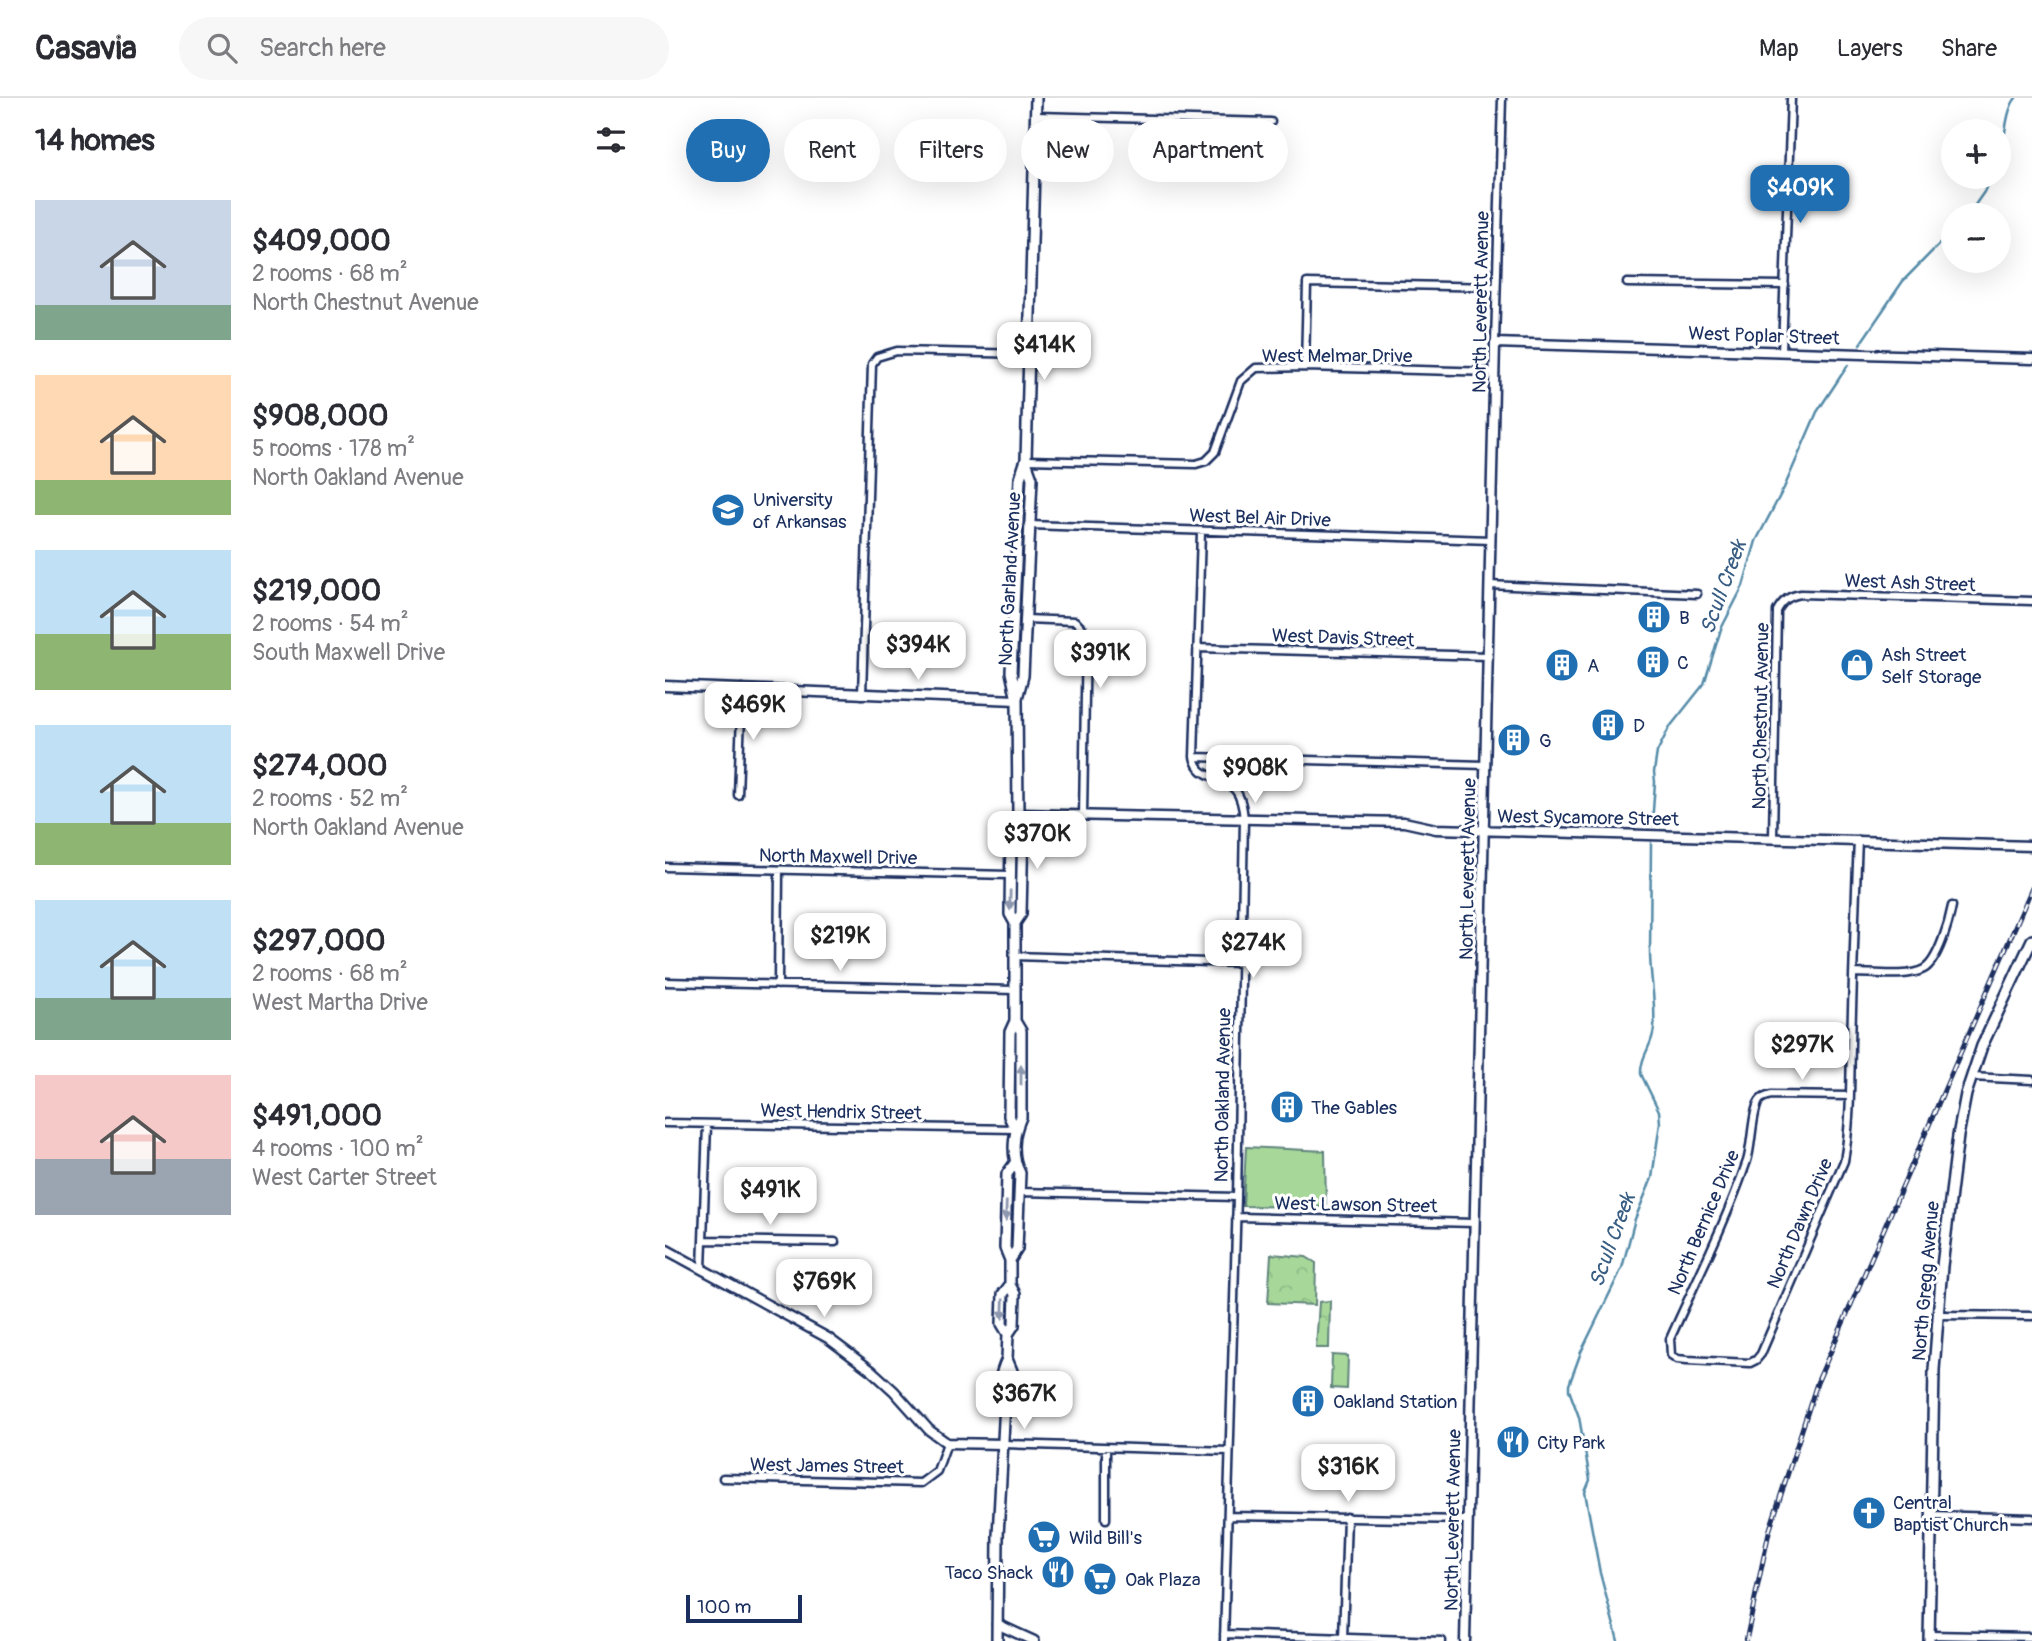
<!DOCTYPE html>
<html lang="en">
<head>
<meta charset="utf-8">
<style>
	:root { --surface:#fff; --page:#f7f7f7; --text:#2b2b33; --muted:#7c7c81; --line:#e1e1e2; --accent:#1f6fb2 }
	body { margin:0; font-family:Pangolin,sans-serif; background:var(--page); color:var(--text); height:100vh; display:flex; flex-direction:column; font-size:26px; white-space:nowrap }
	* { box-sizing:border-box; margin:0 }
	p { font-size:23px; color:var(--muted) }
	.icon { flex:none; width:38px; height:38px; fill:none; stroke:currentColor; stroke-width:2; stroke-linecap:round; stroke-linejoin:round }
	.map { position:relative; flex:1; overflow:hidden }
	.panel { display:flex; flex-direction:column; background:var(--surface); width:665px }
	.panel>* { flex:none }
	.banner { position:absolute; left:21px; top:21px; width:665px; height:63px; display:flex; gap:14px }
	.buttons { position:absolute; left:1276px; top:21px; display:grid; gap:14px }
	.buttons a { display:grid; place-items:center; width:70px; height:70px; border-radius:50%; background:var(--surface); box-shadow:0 7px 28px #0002; font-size:35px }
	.scale { position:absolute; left:21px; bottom:18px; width:116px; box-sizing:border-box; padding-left:7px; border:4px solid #1b2f5e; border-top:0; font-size:19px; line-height:24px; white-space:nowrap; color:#1b2f5e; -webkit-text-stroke:5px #fff; paint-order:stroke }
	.price { position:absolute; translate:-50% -60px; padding:0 16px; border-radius:14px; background:#fff; color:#222; font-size:23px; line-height:46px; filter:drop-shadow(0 2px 4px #0008) }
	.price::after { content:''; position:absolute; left:50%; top:42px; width:21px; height:16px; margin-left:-10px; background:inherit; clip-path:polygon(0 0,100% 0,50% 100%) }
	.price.selected { background:var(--accent); color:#fff }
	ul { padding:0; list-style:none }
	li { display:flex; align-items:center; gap:21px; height:175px; padding:0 35px }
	li span { display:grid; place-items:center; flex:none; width:196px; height:140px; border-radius:0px; color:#555 }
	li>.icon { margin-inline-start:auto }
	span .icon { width:84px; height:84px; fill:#fffc; stroke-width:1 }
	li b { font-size:30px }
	h2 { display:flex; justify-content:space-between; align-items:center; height:84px; padding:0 35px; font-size:30px }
	.chip { padding:0 24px; border-radius:32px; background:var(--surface); box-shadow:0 7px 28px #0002; font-size:24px; line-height:63px }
	.chip.selected { background:var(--accent); color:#fff }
	header { display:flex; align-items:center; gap:42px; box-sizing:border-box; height:98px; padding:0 35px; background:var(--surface); border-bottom:2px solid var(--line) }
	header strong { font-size:33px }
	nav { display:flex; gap:38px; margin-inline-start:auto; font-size:24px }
	.search { width:490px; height:63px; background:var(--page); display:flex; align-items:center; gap:18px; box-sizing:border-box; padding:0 24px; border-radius:38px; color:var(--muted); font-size:26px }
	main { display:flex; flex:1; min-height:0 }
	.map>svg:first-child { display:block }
	.green { fill:#a7d899; stroke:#61847c; stroke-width:2 }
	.forest { fill:url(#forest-crowns); stroke:#61847c; stroke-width:2 }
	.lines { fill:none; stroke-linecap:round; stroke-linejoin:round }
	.stream { stroke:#558ba8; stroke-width:2.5 }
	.minor-casing { stroke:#1b2f5e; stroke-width:11 }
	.tertiary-casing { stroke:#1b2f5e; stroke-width:13 }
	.secondary-casing { stroke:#1b2f5e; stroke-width:14 }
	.minor { stroke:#fff; stroke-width:6 }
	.tertiary { stroke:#fff; stroke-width:8 }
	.secondary { stroke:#fff; stroke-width:9 }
	.rail-casing { stroke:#1b2f5e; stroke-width:5 }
	.rail { stroke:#fff; stroke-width:2.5; stroke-dasharray:8; stroke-linecap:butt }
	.oneway { fill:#8d97ae }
	.labels { text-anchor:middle; stroke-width:6; stroke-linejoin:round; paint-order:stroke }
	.street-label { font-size:19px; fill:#1b2f5e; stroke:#fff }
	.poi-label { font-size:19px; fill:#1b2f5e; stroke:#fff; text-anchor:start }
	.water-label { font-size:21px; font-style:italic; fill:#385d83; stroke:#fff }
</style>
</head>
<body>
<header>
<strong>Casavia</strong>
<div class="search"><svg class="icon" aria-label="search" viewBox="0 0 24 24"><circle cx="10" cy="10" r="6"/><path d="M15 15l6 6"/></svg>Search here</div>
<nav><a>Map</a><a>Layers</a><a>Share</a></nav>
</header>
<main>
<section class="panel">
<h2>14 homes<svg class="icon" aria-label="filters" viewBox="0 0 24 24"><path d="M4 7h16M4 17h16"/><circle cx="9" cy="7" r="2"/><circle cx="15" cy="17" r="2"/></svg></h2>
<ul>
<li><span style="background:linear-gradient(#c9d6e8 75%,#7fa58c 0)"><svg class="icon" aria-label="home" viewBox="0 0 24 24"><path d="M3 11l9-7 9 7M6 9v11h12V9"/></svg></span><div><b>$409,000</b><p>2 rooms · 68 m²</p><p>North Chestnut Avenue</p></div></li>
<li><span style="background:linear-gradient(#ffd9b3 75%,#8fb573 0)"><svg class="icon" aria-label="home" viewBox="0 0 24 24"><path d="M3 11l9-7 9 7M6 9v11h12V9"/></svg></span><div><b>$908,000</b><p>5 rooms · 178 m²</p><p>North Oakland Avenue</p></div></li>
<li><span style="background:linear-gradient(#bfe0f5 60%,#8fb573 0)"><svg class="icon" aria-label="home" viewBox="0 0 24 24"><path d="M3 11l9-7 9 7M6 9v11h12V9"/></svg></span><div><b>$219,000</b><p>2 rooms · 54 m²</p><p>South Maxwell Drive</p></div></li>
<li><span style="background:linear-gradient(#bfe0f5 70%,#8fb573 0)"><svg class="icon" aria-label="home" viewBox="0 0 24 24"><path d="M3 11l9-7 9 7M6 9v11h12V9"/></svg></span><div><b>$274,000</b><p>2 rooms · 52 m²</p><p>North Oakland Avenue</p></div></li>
<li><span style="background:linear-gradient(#bfe0f5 70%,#7fa58c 0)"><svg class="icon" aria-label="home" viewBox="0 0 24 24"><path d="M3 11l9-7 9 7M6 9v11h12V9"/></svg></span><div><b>$297,000</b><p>2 rooms · 68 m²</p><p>West Martha Drive</p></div></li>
<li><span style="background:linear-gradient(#f6c9c9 60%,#9aa5b1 0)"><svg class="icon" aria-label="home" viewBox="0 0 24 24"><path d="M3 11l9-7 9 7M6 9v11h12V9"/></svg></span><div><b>$491,000</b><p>4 rooms · 100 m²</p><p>West Carter Street</p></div></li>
</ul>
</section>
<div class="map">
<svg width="1367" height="1543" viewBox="0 0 1367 1543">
	<defs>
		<pattern id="forest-crowns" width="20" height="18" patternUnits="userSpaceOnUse" patternTransform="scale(1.75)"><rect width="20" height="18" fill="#a7d899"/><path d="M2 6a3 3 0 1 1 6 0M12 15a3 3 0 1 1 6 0" fill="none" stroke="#8fba86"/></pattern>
	</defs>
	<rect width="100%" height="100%" fill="#fff"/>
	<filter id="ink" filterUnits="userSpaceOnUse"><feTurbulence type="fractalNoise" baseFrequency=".0143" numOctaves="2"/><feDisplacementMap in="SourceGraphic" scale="14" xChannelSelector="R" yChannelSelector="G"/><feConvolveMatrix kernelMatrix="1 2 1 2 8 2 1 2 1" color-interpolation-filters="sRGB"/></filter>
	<g filter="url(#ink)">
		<path class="green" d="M581,1049l79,4 1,56 -83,-1z
			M667,1257l16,1 -1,33 -16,-1z"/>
		<path class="forest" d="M606,1156l35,3 10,6 -1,42 -47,-2z
			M665,1203l-1,47h-13l3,-46z"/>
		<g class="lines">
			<path class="stream" d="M1334,64c6,-17 6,-52 17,-64
				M1303,117l16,-23 7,-15
				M1195,246l43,-63 50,-51
				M987,727l3,-43 -1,-10 3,-20 12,-24 35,-44 17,-55 22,-43 13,-45 28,-53 33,-76 31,-47
				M953,1543l-18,-68 -15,-81 5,-12 -1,-6 -10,-57 -10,-27v-5l12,-33 41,-84 13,-49 17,-41 8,-55 -1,-12 -18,-37c-1,-17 12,-29 13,-46 2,-26 -4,-51 -4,-76 0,-36 1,-72 1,-109"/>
			<defs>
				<path id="minor" d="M371,18l235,6
					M962,185l158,2
					M830,245l7,-245
					M1117,253l9,-253
					M640,269l2,-84 189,4
					M361,362l170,4 10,-3 9,-9 26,-71 15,-13 49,-1 189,5
					M364,427l462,15
					M536,434l-7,225c5,24 30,17 42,34 6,8 7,19 8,28l-7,378 -13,444
					M824,487l208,9
					M360,521l50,2 11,12 -3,183
					M532,550l291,8
					M197,597l10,-331 5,-7 20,-6 133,3
					M529,659l291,8
					M73,697l4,-107
					M1108,740l4,-227c6,-11 12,-15 24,-17l231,7
					M0,769l345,8
					M349,858l226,7
					M1188,875c19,0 55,5 71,-4 14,-8 25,-47 28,-63
					M0,884l350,8
					M113,887l1,-115
					M1306,979l61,3
					M1185,998l-79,-1c-3,1 -7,2 -10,4 -9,7 -9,48 -14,62 -21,61 -51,120 -77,178l1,16 6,4 10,1 63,3 6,-3 5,-6 83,-193c7,-39 6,-78 7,-118 2,-67 4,-135 7,-203
					M0,1025l350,6
					M354,1094l218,5
					M571,1119l239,6
					M39,1142l131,2
					M37,1172l5,-146
					M1273,1217l94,1
					M339,1346l225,7
					M58,1380l198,5 16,-12 10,-28
					M1266,1417l101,3
					M563,1418l240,4
					M441,1421v-71
					M559,1536l218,7
					M1265,1537l102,2
					M678,1541l4,-122"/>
				<path id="tertiary" d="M0,588l352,14
					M353,716l386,8 32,7 596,17
					M0,1151l163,89 44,33 22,20 35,39 18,13 57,1
					M332,1526l37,17
					M800,1543l30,-1298 537,16"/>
				<path id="secondary" d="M352,600l6,-22 9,-198 -6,-17
					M350,825l6,-9 2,-86 -5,-14 -1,-114 -6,-28 9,-194 6,-18 10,-362
					M350,1031l-6,-13 1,-84 5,-11v-98l-5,-9 1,-86 7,-14
					M345,1162l7,-11 3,-76c-9,-17 -7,-39 1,-56v-86l-6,-10
					M343,1236l6,-9 1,-31 -5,-9v-25l-5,-12 2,-74 8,-11
					M340,1304l7,-9v-22l-5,-12 1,-25 -6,-10 1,-30 7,-9
					M332,1543l1,-105 7,-134c-8,-15 -5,-28 2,-43
					M1264,1543l5,-271 8,-104 16,-130 8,-42 16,-48 50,-106"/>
			</defs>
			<use href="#minor" class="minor-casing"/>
			<use href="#tertiary" class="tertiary-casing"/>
			<use href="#secondary" class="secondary-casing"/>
			<use href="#minor" class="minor"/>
			<use href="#tertiary" class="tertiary"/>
			<use href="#secondary" class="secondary"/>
			<defs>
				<path id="rail" d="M1081,1543l23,-109 48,-149 215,-495"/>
			</defs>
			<use href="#rail" class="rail-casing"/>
			<use href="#rail" class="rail"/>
		</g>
		<defs><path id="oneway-solid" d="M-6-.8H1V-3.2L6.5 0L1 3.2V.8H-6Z" transform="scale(1.75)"/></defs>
		<g class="oneway">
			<use href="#oneway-solid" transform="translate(345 802) rotate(91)"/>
			<use href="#oneway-solid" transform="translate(356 977) rotate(-90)"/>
			<use href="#oneway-solid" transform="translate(341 1113) rotate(92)"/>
			<use href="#oneway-solid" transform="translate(338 1211) rotate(92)"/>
		</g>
	</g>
	<defs>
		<symbol id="university-disc" viewBox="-11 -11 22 22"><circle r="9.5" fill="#1f6fb2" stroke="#fff"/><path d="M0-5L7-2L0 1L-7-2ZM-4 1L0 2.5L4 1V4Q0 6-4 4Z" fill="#fff"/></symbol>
		<symbol id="building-disc" viewBox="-11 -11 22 22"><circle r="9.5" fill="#1f6fb2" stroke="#fff"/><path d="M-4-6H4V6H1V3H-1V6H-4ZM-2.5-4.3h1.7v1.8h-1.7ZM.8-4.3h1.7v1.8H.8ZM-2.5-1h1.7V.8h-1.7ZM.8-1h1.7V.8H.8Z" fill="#fff"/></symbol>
		<symbol id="shop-disc" viewBox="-11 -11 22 22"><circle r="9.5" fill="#1f6fb2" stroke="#fff"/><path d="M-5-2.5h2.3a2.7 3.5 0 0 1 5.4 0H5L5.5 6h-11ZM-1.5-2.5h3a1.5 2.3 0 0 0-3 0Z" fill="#fff"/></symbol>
		<symbol id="restaurant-disc" viewBox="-11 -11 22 22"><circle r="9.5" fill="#1f6fb2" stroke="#fff"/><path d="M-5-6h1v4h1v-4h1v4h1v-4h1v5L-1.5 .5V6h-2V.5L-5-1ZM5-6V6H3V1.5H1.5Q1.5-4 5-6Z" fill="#fff"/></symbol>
		<symbol id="church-disc" viewBox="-11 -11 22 22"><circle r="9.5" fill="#1f6fb2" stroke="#fff"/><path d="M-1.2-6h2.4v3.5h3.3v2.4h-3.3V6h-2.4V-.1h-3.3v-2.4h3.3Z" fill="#fff"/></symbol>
		<symbol id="supermarket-disc" viewBox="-11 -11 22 22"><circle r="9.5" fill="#1f6fb2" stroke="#fff"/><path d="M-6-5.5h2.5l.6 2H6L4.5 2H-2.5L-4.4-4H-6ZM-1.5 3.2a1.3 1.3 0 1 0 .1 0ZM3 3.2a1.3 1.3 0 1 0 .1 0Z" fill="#fff"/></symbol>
	</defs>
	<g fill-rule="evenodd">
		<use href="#university-disc" x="44" y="393" width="38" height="38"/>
		<use href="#building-disc" x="970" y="500" width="38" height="38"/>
		<use href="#building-disc" x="969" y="545" width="38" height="38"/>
		<use href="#building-disc" x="878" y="548" width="38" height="38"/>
		<use href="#shop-disc" x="1173" y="548" width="38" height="38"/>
		<use href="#building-disc" x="924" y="608" width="38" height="38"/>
		<use href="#building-disc" x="830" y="623" width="38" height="38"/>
		<use href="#building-disc" x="603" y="990" width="38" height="38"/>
		<use href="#building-disc" x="624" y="1284" width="38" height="38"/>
		<use href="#restaurant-disc" x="829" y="1325" width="38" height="38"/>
		<use href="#church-disc" x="1185" y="1396" width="38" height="38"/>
		<use href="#supermarket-disc" x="360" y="1420" width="38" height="38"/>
		<use href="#restaurant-disc" x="374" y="1455" width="38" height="38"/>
		<use href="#supermarket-disc" x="416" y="1462" width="38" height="38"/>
	</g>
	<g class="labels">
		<g class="street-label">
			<text transform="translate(815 204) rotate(-89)" y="7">North Leverett Avenue</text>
			<text transform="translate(1099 237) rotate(2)" y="7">West Poplar Street</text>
			<text x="672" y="264">West Melmar Drive</text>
			<text transform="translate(595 419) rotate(2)" y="7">West Bel Air Drive</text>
			<text transform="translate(344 481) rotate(-87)" y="7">North Garland Avenue</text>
			<text transform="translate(1245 484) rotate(2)" y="7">West Ash Street</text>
			<text transform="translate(678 539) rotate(2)" y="7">West Davis Street</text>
			<text transform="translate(1095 618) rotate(-89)" y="7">North Chestnut Avenue</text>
			<text transform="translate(923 719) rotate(1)" y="7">West Sycamore Street</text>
			<text transform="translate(173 758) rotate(1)" y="7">North Maxwell Drive</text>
			<text transform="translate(802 771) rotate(-89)" y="7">North Leverett Avenue</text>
			<text transform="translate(557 997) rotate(-89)" y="7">North Oakland Avenue</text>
			<text transform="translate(176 1013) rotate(1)" y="7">West Hendrix Street</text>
			<text transform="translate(691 1106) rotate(1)" y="7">West Lawson Street</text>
			<text transform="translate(1038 1124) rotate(-67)" y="7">North Bernice Drive</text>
			<text transform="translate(1134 1125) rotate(-67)" y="7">North Dawn Drive</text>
			<text transform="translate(1260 1183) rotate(-85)" y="7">North Gregg Avenue</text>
			<text transform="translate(162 1367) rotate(1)" y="7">West James Street</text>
			<text transform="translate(787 1422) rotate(-89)" y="7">North Leverett Avenue</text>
		</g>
		<g class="poi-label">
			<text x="88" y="408">University<tspan x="88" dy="22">of Arkansas</tspan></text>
			<text x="1014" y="526">B</text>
			<text x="1216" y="563">Ash Street<tspan x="1216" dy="22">Self Storage</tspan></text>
			<text x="1012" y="571">C</text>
			<text x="922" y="574">A</text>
			<text x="968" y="634">D</text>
			<text x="874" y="649">G</text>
			<text x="646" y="1016">The Gables</text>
			<text x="668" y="1310">Oakland Station</text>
			<text x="872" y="1351">City Park</text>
			<text x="1228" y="1411">Central<tspan x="1228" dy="22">Baptist Church</tspan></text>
			<text x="404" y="1446">Wild Bill's</text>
			<text x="368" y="1481" text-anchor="end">Taco Shack</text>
			<text x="460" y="1488">Oak Plaza</text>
		</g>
		<g class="water-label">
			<text transform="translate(1058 489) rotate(-70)" y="7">Scull Creek</text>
			<text transform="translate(947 1142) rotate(-70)" y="7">Scull Creek</text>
		</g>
	</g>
</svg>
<div class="buttons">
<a>+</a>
<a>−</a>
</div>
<div class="scale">100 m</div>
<b class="price selected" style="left:1135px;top:127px">$409K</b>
<b class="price" style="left:379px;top:284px">$414K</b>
<b class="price" style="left:253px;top:584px">$394K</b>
<b class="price" style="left:435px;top:592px">$391K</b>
<b class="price" style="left:88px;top:644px">$469K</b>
<b class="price" style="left:590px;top:707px">$908K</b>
<b class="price" style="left:372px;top:773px">$370K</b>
<b class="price" style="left:175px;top:875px">$219K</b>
<b class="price" style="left:588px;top:882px">$274K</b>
<b class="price" style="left:1137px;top:984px">$297K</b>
<b class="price" style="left:105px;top:1129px">$491K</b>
<b class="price" style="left:159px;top:1221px">$769K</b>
<b class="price" style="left:359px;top:1333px">$367K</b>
<b class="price" style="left:683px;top:1406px">$316K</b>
<div class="banner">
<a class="chip selected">Buy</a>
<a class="chip">Rent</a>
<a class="chip">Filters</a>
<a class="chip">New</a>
<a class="chip">Apartment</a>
</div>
</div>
</main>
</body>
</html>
